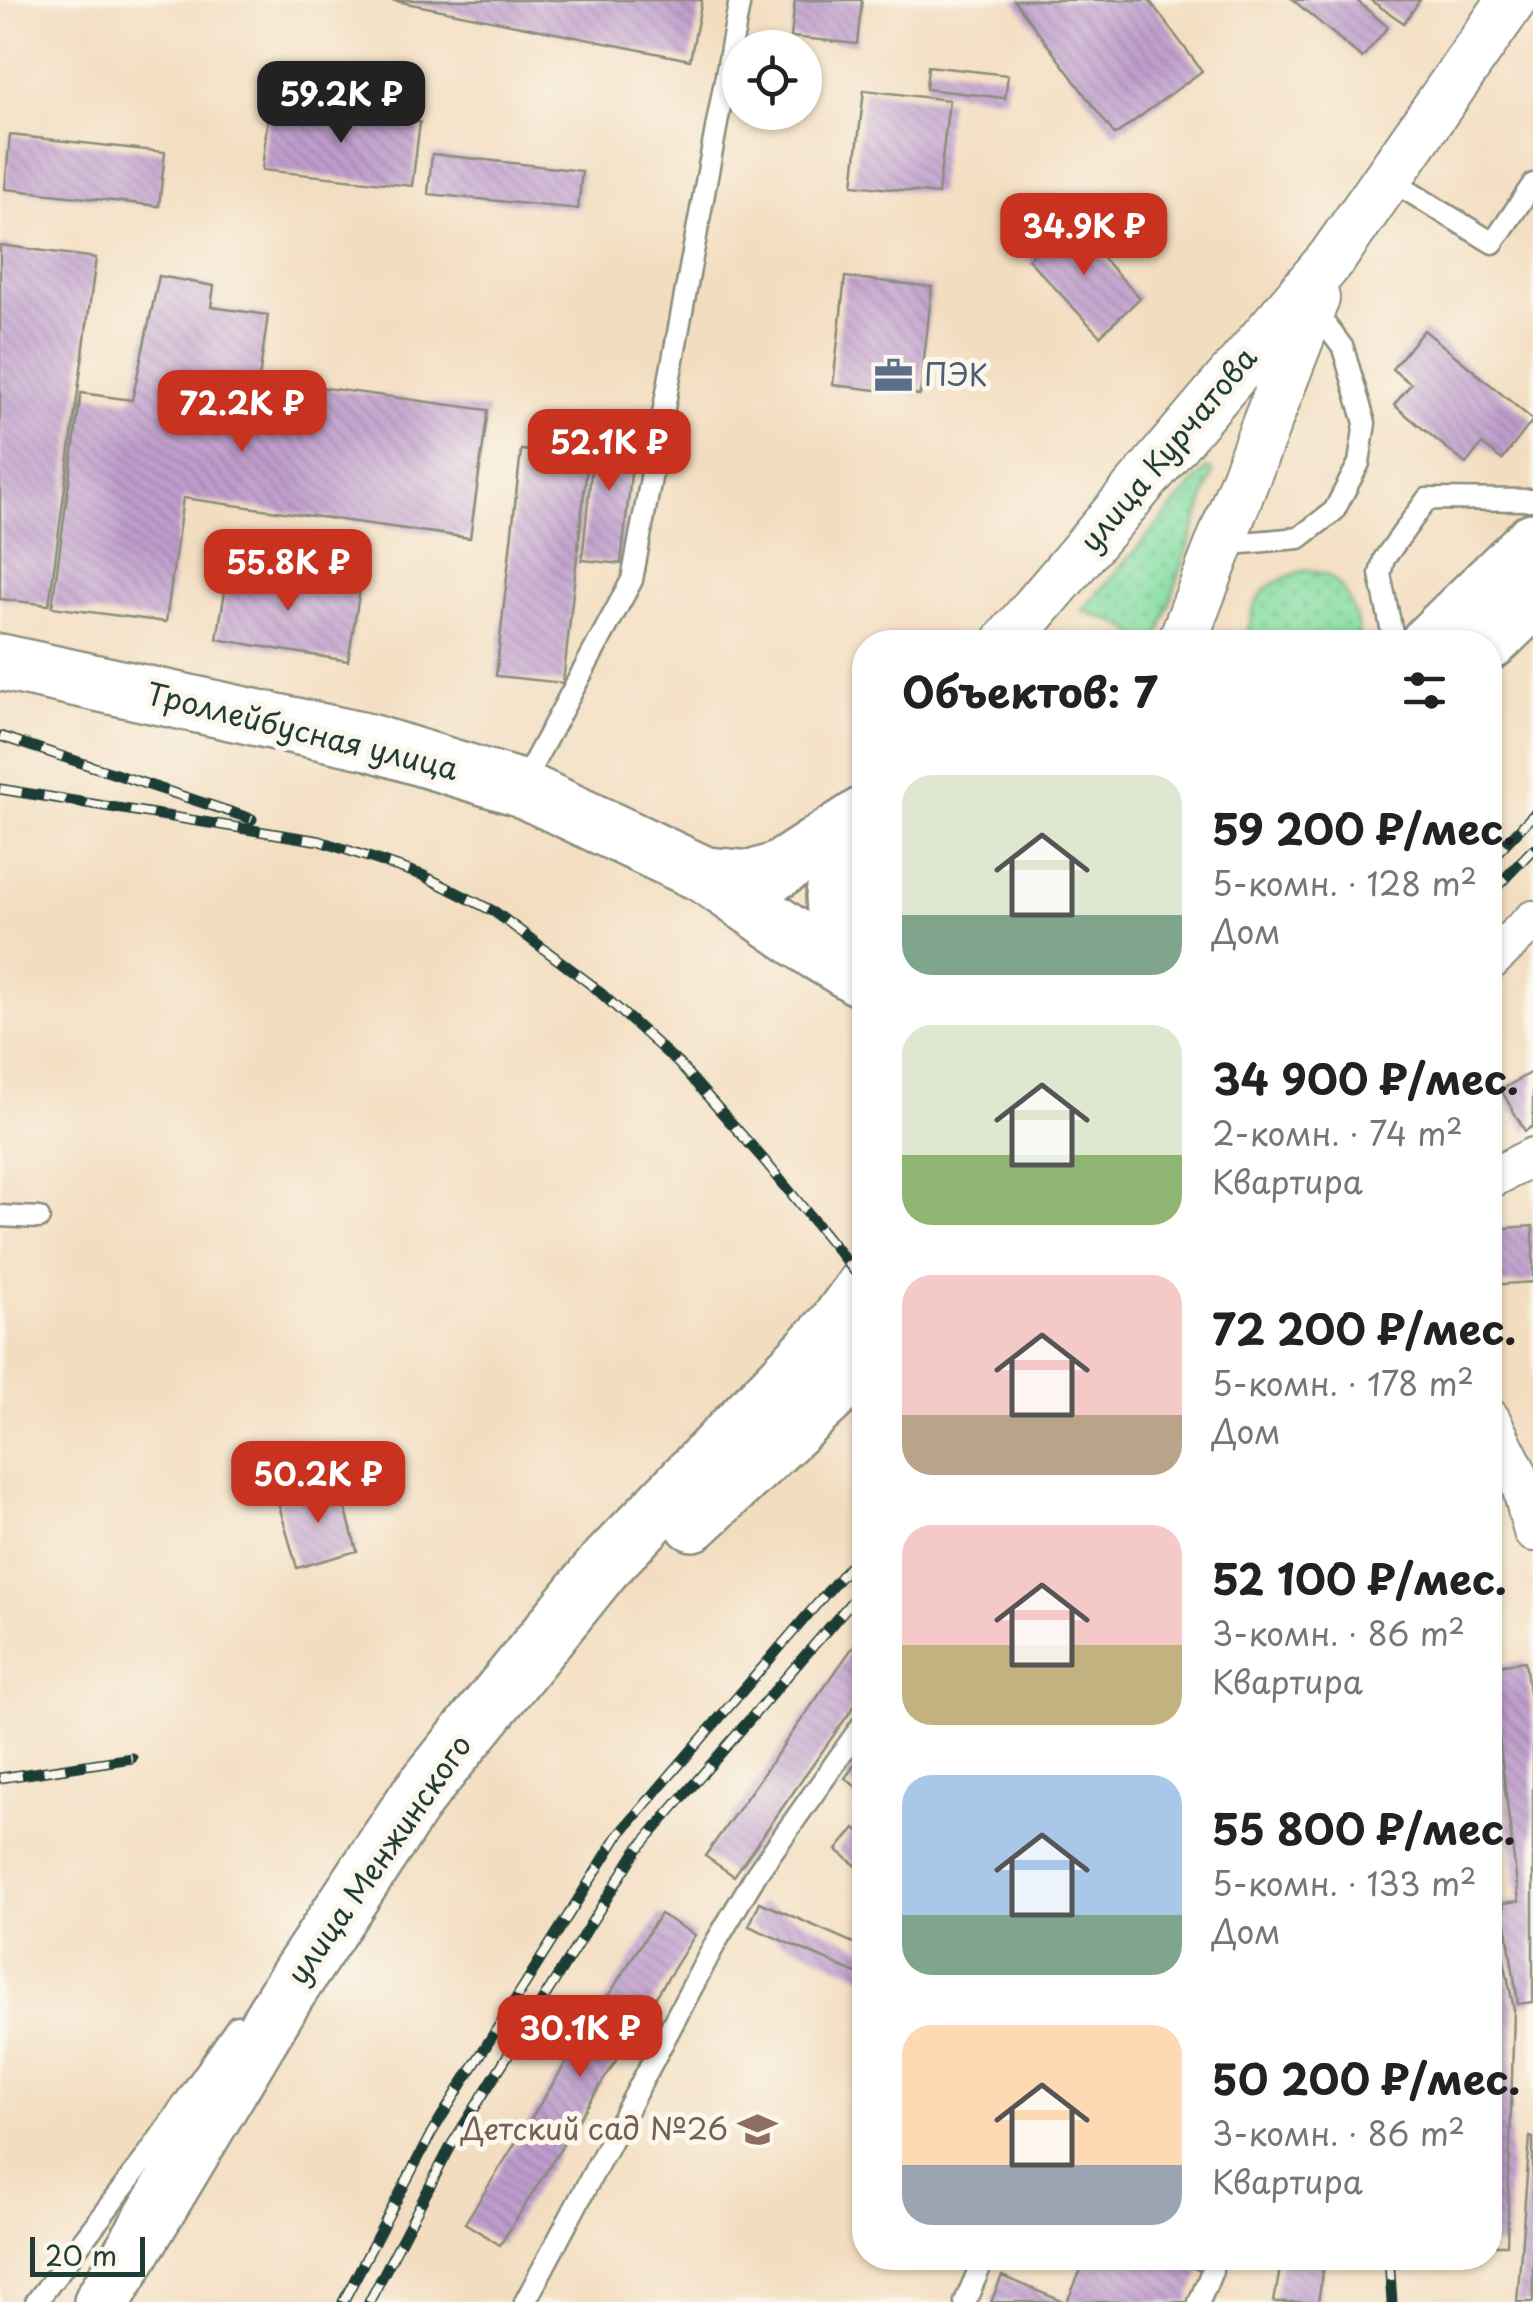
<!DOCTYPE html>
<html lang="ru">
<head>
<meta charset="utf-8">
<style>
	:root { --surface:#fff; --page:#f6f6f6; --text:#222; --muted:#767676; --accent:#c8321e }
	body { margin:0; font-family:"Playpen Sans",sans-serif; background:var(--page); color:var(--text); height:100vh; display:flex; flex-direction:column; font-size:38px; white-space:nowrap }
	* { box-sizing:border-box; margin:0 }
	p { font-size:32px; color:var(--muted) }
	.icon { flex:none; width:55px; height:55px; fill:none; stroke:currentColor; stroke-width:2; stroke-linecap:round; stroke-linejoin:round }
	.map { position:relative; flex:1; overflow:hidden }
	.drawer { position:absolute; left:852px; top:630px; width:650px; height:1640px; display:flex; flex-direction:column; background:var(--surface); border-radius:40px; box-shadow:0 2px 8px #0004 }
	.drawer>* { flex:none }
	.controls { position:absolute; left:722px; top:30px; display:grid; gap:20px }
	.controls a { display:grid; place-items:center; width:100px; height:100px; border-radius:50%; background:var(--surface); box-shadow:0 2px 8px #0004; font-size:50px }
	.scale { position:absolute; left:30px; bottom:25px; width:115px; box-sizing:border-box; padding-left:10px; border:5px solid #1f3d34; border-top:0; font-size:28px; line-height:35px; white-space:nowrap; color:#1f3d34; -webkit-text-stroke:8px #fbf7ec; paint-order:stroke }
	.price { position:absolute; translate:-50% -85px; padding:0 22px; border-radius:20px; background:var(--accent); color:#fff; font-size:32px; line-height:65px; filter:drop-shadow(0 2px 5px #0008) }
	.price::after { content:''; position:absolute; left:50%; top:60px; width:30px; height:22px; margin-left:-15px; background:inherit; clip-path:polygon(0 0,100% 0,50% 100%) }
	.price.current { background:#222; color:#fff }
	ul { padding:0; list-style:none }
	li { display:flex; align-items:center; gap:30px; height:250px; padding:0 50px }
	li span { display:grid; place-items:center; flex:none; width:280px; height:200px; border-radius:30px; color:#555 }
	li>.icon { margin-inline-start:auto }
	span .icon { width:120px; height:120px; fill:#fffc; stroke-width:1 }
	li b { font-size:42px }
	h2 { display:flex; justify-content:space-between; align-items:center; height:120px; padding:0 50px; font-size:42px }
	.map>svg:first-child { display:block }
	.grass { fill:url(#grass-dots); stroke:#528d6c; stroke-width:2.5 }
	.building { fill:url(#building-back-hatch) }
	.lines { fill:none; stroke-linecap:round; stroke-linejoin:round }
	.service-casing { stroke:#898d7a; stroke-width:25 }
	.minor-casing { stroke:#898d7a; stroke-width:42 }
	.tertiary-casing { stroke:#898d7a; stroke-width:52 }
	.secondary-casing { stroke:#898d7a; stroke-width:60 }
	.primary-casing { stroke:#898d7a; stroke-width:60 }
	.service { stroke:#fff; stroke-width:20 }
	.minor { stroke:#fff; stroke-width:38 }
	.tertiary { stroke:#fff; stroke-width:48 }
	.secondary { stroke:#fff; stroke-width:55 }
	.primary { stroke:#fff; stroke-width:55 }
	.rail-casing { stroke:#1f3d34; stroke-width:11 }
	.rail { stroke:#fbf7ec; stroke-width:8; stroke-dasharray:22; stroke-linecap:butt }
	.labels { text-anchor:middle; stroke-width:10; stroke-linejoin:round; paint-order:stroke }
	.service-label { font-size:30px; fill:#4e5e75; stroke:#fbf7ec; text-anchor:start }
	.street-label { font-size:30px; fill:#1f3d34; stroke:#fbf7ec }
	.education-label { font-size:30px; fill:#785e54; stroke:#fbf7ec; text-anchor:end }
</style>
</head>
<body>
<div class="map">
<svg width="1533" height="2302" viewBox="0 0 1533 2302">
	<defs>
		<pattern id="grass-dots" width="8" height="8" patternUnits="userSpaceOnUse" patternTransform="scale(2.5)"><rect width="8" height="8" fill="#84dda3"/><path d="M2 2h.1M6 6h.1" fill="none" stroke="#6bb486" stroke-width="1.8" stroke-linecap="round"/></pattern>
		<pattern id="building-back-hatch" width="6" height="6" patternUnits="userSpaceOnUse" patternTransform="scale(2.5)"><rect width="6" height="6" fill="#bf9dcd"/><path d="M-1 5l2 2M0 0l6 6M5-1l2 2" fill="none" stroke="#9b81a7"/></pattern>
	</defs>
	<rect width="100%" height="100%" fill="#fbf7ec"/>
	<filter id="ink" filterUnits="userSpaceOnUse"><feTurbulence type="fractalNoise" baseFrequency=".01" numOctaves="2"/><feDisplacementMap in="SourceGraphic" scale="20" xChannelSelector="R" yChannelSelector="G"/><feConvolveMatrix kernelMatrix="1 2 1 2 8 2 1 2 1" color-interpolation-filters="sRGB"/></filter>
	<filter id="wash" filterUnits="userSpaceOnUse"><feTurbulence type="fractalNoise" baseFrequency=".0048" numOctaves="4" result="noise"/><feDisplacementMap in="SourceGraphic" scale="40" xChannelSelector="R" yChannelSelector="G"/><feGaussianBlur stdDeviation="2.25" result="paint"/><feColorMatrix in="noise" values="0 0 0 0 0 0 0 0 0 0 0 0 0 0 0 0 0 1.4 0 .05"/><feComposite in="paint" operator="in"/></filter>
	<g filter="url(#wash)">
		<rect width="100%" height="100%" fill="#f3ddc0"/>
		<path class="grass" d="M1207,468l6,4 -56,170h-11l-25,-18 -39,-13z
			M1309,570c37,4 47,41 51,72h-114c5,-26 6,-48 32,-61 11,-5 20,-10 31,-11z"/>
		<g id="blocks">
			<path class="building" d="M391,0h311l-12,60z
				M795,0h67l-5,44 -66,-7z
				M1014,0h135l53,71 -87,64z
				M1293,0h63l32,27 -26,31z
				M1370,0h50l-16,23z
				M928,66l80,9 -3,23 -79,-9z
				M864,90l85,10 -11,94 -85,-9z
				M269,106l151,16 -8,64 -150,-16z
				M10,135l155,17 -6,54 -154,-17z
				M432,154l150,17 -4,38 -150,-15z
				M1068,221l72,77 -40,38 -72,-77z
				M0,245l96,13 -47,347 -49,-6z
				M159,276l55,10 -3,21 57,8 -9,64 229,31 -18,128 -287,-40 -17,124 -114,-15 29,-214 51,7z
				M845,277l87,10 -12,108 -87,-10z
				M1424,330l109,90 -31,40 -20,-16 -16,20 -72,-59 17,-21 -19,-15z
				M596,425l40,5 -15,134 -39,-4z
				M521,450l67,7 -25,226 -67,-7z
				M229,567l131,22 -12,72 -131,-22z
				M1533,1071v55l-8,5 -24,-41z
				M1533,1226v56l-42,3 -1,-56z
				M339,1485l18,66 -60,17 -19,-66z
				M865,1630v61l-131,185 -29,-20z
				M1525,1661l8,61v280l-15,2 -15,-101 16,-2 -29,-235z
				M865,1751v43l-20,-16z
				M855,1828l10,8v37l-28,-23z
				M1490,1889l24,121 -7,235h-17z
				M760,1902l105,46v29l-116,-51z
				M660,1914l35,21 -195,310 -35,-22z
				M1530,2137l3,1v164h-16z
				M1086,2258h83l32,13 -13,31h-121z
				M1282,2258h43l-7,44h-44z
				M1002,2276l62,26h-73z"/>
		</g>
	</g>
	<g filter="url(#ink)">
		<use href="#blocks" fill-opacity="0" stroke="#898d7a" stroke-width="2.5"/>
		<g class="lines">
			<defs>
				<path id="service" d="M1387,178l106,65 40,-59
					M1220,545l79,-7 35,-27 25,-48 6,-40 -22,-75 -30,-40
					M1394,642l-14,-68 4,-15 43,-60 106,1
					M521,786l111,-206 108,-580
					M0,1216l39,2
					M36,2302l109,-143 92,-133
					M525,2302l191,-360 41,-69 108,-152
					M965,2302l19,-44
					M1199,2302l13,-31v-13"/>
				<path id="minor" d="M1490,961l43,-41
					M1490,1179l43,-22
					M1490,1418l28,56 15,58"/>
				<path id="tertiary" d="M1007,642l325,-384 180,-258
					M1182,642l133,-344"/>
				<path id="secondary" d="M0,662l369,80 151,46 185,87 112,77 48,29
					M705,875l46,4 28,-9 86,-56"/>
				<path id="primary" d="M1429,642l104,-101
					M1490,642l43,-42
					M865,817c-36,63 -46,92 0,154
					M693,1523l172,-160
					M102,2302l185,-309 130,-196 186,-230 232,-241 30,-41"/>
			</defs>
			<use href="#service" class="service-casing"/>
			<use href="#minor" class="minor-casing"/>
			<use href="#tertiary" class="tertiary-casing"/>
			<use href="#secondary" class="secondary-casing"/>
			<use href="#primary" class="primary-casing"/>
			<use href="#service" class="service"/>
			<use href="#minor" class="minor"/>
			<use href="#tertiary" class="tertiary"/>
			<use href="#secondary" class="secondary"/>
			<use href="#primary" class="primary"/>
			<defs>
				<path id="rail" d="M0,736l252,83
					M0,789l320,52 102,34 73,37 98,74 85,77 86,97 101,124
					M1490,860l43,-45
					M1490,894l43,-45
					M0,1778l132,-20
					M1389,2258l3,44
					M343,2302l89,-170 186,-296 247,-288
					M369,2302l83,-158 185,-294 228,-264"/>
			</defs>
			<use href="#rail" class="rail-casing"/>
			<use href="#rail" class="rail"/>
		</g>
	</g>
	<defs>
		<symbol id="office-bare" viewBox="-9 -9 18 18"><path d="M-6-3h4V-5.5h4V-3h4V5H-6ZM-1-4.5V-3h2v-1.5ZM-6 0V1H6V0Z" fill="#5c6f8a" stroke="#fbf7ec" stroke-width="2.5" paint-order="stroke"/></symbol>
		<symbol id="school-bare" viewBox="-9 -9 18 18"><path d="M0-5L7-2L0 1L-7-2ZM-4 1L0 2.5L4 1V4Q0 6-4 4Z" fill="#8d6e63" stroke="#fbf7ec" stroke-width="2.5" paint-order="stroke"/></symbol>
	</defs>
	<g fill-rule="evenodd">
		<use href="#office-bare" x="866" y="348" width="55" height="55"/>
		<use href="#school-bare" x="730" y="2102" width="55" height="55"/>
	</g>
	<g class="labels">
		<g class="service-label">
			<text x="924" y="386">ПЭК</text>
		</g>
		<g class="street-label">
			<text transform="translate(1169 450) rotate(-50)" y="10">улица Курчатова</text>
			<text transform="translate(302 732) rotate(14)" y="10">Троллейбусная улица</text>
			<text transform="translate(380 1860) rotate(-55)" y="10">улица Менжинского</text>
		</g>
		<g class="education-label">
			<text x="728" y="2140">Детский сад №26</text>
		</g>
	</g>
</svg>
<div class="controls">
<a><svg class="icon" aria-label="locate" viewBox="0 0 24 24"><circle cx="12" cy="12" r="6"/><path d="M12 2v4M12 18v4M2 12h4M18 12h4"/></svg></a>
</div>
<div class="scale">20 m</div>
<b class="price current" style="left:341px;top:146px">59.2K ₽</b>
<b class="price" style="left:1084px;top:278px">34.9K ₽</b>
<b class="price" style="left:242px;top:455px">72.2K ₽</b>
<b class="price" style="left:609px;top:494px">52.1K ₽</b>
<b class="price" style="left:288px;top:614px">55.8K ₽</b>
<b class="price" style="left:318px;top:1526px">50.2K ₽</b>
<b class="price" style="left:580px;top:2080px">30.1K ₽</b>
<section class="drawer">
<h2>Объектов: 7<svg class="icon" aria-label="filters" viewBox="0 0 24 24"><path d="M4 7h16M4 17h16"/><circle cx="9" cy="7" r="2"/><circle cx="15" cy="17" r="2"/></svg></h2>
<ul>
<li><span style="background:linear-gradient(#dfe7d0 70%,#7fa58c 0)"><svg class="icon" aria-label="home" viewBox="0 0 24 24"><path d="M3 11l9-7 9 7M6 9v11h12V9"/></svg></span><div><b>59 200 ₽/мес.</b><p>5-комн. · 128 m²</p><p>Дом</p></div></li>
<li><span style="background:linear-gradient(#dfe7d0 65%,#8fb573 0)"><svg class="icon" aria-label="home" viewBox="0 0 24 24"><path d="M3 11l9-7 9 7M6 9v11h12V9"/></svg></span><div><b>34 900 ₽/мес.</b><p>2-комн. · 74 m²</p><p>Квартира</p></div></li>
<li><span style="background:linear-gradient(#f6c9c9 70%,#b9a48a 0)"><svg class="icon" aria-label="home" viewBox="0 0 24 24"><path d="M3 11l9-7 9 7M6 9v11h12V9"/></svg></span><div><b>72 200 ₽/мес.</b><p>5-комн. · 178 m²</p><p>Дом</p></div></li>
<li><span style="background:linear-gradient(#f6c9c9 60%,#c2b280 0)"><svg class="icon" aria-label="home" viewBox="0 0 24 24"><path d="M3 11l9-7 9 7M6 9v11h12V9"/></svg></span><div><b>52 100 ₽/мес.</b><p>3-комн. · 86 m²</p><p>Квартира</p></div></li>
<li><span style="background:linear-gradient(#a9c7e8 70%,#7fa58c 0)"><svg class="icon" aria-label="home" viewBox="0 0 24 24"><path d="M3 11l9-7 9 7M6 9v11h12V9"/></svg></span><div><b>55 800 ₽/мес.</b><p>5-комн. · 133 m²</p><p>Дом</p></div></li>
<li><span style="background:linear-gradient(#ffd9b3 70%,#9aa5b1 0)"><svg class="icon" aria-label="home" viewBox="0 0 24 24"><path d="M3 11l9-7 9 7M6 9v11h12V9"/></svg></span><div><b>50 200 ₽/мес.</b><p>3-комн. · 86 m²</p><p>Квартира</p></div></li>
</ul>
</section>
</div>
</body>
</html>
